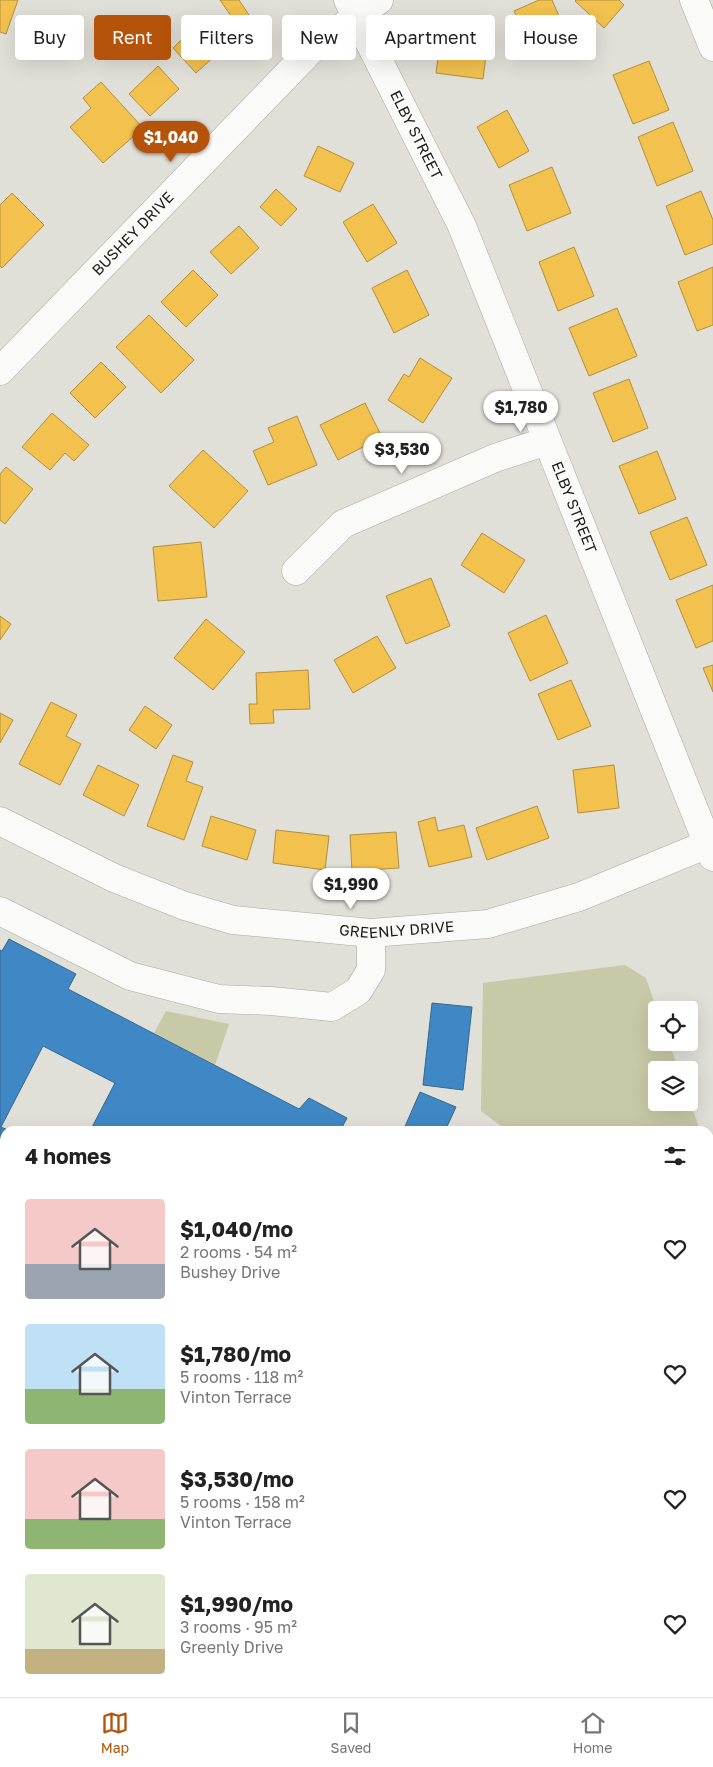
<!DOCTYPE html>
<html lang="en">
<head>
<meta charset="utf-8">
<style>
	:root { --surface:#fff; --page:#f2f2f2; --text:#222; --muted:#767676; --line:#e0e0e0; --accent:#b45309 }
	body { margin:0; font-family:"Golos Text",sans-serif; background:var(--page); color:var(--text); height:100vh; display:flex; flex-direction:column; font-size:19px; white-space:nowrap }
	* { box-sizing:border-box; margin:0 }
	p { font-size:16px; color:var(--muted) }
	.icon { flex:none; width:28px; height:28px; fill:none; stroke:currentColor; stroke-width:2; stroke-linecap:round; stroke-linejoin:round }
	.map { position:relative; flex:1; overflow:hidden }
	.side { position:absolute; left:0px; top:1126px; width:714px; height:571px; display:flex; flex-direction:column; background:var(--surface); border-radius:15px 15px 0 0; box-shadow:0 5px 20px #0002 }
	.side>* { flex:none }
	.guide { position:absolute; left:15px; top:15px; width:684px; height:45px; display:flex; gap:10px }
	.tools { position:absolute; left:648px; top:1001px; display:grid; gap:10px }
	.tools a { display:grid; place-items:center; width:50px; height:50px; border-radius:5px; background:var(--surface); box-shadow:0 5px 20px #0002; font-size:25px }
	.price { position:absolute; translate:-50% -42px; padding:0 11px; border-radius:18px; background:#fff; color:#222; font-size:16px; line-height:32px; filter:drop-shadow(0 1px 2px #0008) }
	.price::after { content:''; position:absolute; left:50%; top:30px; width:15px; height:11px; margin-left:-8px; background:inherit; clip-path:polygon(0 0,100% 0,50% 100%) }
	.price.on { background:var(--accent); color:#fff }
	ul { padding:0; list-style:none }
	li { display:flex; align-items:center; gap:15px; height:125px; padding:0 25px }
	li span { display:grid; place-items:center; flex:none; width:140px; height:100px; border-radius:5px; color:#555 }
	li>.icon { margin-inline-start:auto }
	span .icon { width:60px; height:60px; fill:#fffc; stroke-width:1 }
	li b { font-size:21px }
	h2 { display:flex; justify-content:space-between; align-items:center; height:60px; padding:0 25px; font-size:21px }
	.pill { padding:0 18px; border-radius:5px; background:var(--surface); box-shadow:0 5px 20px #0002; font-size:18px; line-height:45px }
	.pill.on { background:var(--accent); color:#fff }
	.menu { display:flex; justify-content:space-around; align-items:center; height:70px; border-top:1px solid var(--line); background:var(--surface); font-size:14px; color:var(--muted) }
	.menu a { display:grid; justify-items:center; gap:2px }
	.menu .on { color:var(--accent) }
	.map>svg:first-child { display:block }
	.green { fill:#c8c9a6 }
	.homes { fill:#f2c14e; stroke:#b28f3d }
	.schools { fill:#3f88c5; stroke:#346790 }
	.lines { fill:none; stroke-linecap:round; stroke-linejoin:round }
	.minor-casing { stroke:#aaaaa4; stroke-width:29 }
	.minor { stroke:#fafaf9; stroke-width:28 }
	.labels { text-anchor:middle; stroke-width:5; stroke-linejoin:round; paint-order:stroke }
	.street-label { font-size:15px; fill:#1b1a16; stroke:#e4e1d4 }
</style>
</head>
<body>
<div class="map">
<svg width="713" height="1697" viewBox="0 0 713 1697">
	<rect width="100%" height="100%" fill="#e0dfd8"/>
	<path class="green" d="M625,965l21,13 11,32 -1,32 13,1 10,27h-23v32h33v-3l10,28 -3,4h-188l-27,-20 2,-128z
		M166,1011l63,13 -14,41 -61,-32z"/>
	<path class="homes" d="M0,0h18l-12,34 -6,-2z
		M220,0h19l12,18 -13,8z
		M539,0h13l10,23 -36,15 -12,-27z
		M576,0h43l5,5 -20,23 -29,-27z
		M203,19l24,26 -31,28 -23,-25z
		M441,34l47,6 -5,39 -47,-6z
		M649,61l20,49 -36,14 -20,-49z
		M158,66l21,23 -29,27 -21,-22z
		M101,82l42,46 -40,35 -33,-36 21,-19 -8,-10z
		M507,110l22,41 -30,17 -22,-41z
		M673,122l20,49 -36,15 -19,-49z
		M318,146l36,17 -14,29 -36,-16z
		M552,167l19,46 -44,18 -18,-46z
		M276,189l21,20 -16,17 -21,-19z
		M701,191l12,29v24l-28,11 -19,-49z
		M12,193l32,32 -42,43 -2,-2v-61z
		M373,204l24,39 -30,19 -24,-40z
		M239,226l20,22 -28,26 -21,-22z
		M574,247l20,49 -36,15 -19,-49z
		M713,267v58l-16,6 -19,-49z
		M193,270l25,25 -32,32 -25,-25z
		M407,270l22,45 -35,18 -22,-45z
		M617,308l20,48 -48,20 -20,-48z
		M149,315l45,45 -33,33 -45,-46z
		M420,358l32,20 -29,45 -35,-23 16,-26 5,3z
		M101,362l25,25 -31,31 -25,-25z
		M629,379l19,49 -35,14 -20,-49z
		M365,403l17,34 -44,23 -18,-35z
		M52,413l37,32 -15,16 -9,-8 -15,17 -28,-23z
		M297,416l20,49 -49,20 -15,-34 21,-9 -6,-14z
		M203,450l45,41 -34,37 -45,-42z
		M657,451l19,48 -37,15 -20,-48z
		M6,467l27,22 -28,35 -5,-4v-46z
		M687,517l20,48 -37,15 -20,-48z
		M482,533l43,27 -21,33 -43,-28z
		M201,542l6,55 -49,4 -5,-54z
		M431,578l19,48 -44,18 -20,-48z
		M713,585v56l-17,7 -20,-48z
		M546,615l22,48 -38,18 -22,-48z
		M0,616l11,8 -11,16z
		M206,619l39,33 -32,38 -39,-32z
		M377,636l19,32 -43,25 -19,-33z
		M713,665v27l-10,-24z
		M308,670l2,39 -37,1 1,13 -24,1 -1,-20h8l-1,-31z
		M571,680l20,46 -33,14 -20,-46z
		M51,702l26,13 -11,21 15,8 -21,41 -41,-21z
		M145,706l27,19 -16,24 -27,-19z
		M0,713l13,7 -13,23z
		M173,755l20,7 -7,19 17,6 -19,53 -37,-14z
		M98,765l41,20 -15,31 -41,-21z
		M614,765l5,43 -41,5 -5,-43z
		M537,806l12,32 -62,22 -11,-32z
		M211,816l45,14 -9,30 -45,-14z
		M435,817l3,14 26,-6 8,32 -43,10 -11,-45z
		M276,830l53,6 -4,34 -52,-7z
		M396,832l3,36 -47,3 -2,-36z
		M713,1555v38l-4,2v-38z
		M0,1561l5,8v52l-5,3z
		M31,1692h20l-3,5h-10z
		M434,1692h27l-12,5h-14z"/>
	<path class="schools" d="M9,939l67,35 -8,15 231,120 10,-11 38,20 -7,13h-250l25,-48 -72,-37 -42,81 9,4h-5v121l-2,-1 -3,6v-307l2,1z
		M432,1003l40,4 -9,83 -40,-5z
		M420,1092l36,15 -11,24h-42z
		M5,1300v28l-5,-3v-15z"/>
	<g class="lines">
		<defs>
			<g id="minor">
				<path id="s1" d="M348,0l114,226 251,631"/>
				<path d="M694,0l19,47"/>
				<path id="s2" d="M0,371l312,-322 67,-49"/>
				<path d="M296,571l47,-47 152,-66 52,-17"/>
				<path id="s3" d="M0,821l114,57 71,28 48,14 138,13 117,-9 91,-27 129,-53"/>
				<path d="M0,911l130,65 89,23 52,2 61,6 26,-16 13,-21v-37"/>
				<path d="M0,1444l5,5"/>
				<path d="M709,1478l4,-2"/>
				<path d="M196,1697l9,-5"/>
			</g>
		</defs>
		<use href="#minor" class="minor-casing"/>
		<use href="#minor" class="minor"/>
	</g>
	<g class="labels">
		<g class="street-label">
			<text dy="5" stroke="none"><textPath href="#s1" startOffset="151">ELBY STREET</textPath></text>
			<text dy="5" stroke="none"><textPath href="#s2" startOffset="191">BUSHEY DRIVE</textPath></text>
			<text dy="5" stroke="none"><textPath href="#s1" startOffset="556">ELBY STREET</textPath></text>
			<text dy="5" stroke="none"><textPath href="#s3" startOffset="418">GREENLY DRIVE</textPath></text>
		</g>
	</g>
</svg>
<div class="tools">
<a><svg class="icon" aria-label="locate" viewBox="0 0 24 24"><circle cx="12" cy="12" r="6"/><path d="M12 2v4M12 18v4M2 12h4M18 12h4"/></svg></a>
<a><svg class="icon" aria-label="layers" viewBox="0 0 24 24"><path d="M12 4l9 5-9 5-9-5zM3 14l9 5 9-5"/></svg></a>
</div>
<b class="price on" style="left:171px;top:163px">$1,040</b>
<b class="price" style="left:521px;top:433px">$1,780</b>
<b class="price" style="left:402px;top:475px">$3,530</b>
<b class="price" style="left:351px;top:910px">$1,990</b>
<div class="guide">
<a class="pill">Buy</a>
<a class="pill on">Rent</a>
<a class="pill">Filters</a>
<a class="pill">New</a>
<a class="pill">Apartment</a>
<a class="pill">House</a>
</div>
<section class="side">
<h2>4 homes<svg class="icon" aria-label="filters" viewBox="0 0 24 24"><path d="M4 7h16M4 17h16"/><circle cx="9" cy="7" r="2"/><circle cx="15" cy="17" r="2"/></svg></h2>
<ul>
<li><span style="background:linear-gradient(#f6c9c9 65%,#9aa5b1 0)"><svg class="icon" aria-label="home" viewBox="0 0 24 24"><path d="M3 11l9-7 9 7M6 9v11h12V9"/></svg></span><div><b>$1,040/mo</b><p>2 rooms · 54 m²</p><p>Bushey Drive</p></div><svg class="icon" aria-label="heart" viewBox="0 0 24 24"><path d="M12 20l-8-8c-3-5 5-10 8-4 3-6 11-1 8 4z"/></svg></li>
<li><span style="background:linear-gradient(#bfe0f5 65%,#8fb573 0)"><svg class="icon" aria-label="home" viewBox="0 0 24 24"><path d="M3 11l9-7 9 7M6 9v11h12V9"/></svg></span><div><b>$1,780/mo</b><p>5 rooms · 118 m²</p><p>Vinton Terrace</p></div><svg class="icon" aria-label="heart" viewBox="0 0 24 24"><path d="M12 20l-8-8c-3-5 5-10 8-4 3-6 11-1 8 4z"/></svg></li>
<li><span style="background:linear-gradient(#f6c9c9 70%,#8fb573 0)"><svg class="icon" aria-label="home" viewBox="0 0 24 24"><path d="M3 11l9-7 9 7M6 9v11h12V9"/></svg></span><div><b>$3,530/mo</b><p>5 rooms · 158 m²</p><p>Vinton Terrace</p></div><svg class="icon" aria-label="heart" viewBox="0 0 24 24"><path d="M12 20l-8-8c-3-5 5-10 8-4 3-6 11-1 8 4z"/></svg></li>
<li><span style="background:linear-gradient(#dfe7d0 75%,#c2b280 0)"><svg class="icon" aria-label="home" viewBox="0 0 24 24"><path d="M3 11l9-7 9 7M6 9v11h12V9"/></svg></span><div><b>$1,990/mo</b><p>3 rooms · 95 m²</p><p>Greenly Drive</p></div><svg class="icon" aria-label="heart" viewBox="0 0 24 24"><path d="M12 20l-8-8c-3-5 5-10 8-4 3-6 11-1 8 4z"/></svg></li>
</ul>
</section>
</div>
<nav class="menu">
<a class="on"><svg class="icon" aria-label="map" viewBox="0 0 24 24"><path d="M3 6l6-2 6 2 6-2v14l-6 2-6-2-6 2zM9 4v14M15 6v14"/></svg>Map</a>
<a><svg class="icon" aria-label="saved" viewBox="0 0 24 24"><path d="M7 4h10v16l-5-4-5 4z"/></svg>Saved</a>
<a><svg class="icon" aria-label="home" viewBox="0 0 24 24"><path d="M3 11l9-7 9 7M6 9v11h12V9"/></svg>Home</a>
</nav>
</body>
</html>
